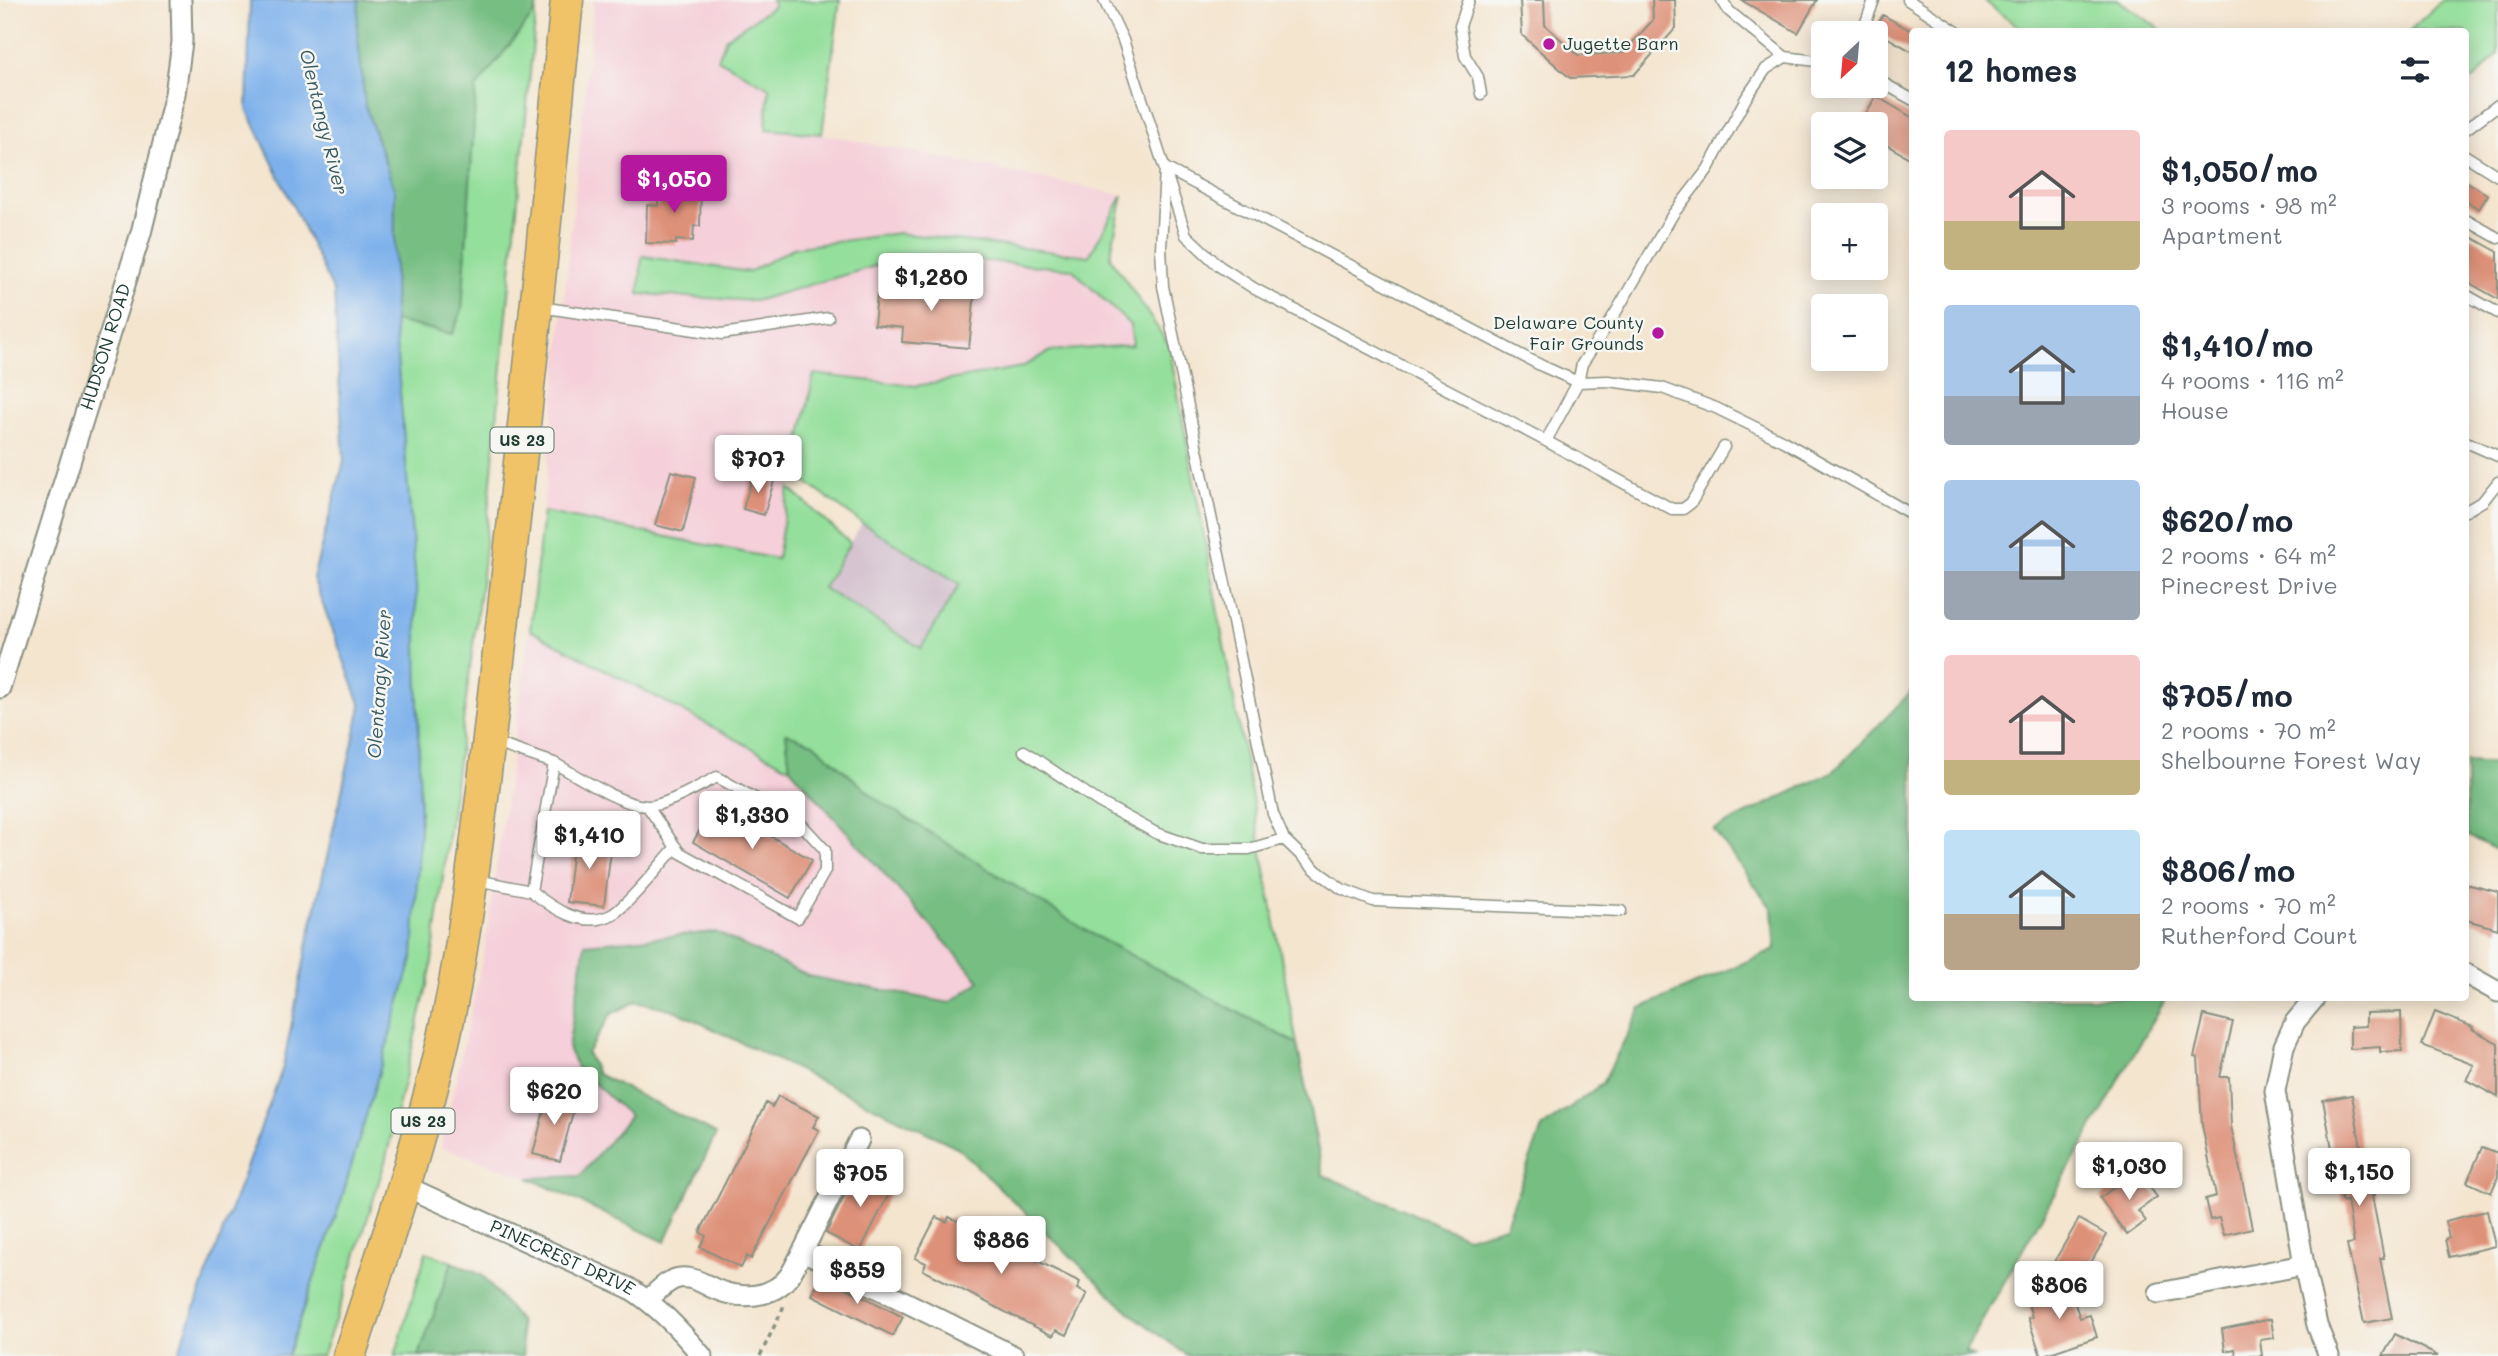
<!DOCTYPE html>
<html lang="en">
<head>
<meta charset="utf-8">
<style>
	:root { --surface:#fff; --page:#f6f6f7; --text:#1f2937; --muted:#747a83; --accent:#b5179e }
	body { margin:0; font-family:Mali,sans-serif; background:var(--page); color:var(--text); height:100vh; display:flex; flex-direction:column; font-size:26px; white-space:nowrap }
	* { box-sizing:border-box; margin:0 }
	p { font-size:23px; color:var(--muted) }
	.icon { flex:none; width:38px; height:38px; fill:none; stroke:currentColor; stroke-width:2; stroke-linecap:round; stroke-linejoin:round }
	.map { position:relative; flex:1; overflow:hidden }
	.drawer { position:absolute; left:1909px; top:28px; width:560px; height:973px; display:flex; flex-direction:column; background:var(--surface); border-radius:7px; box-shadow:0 4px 18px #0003 }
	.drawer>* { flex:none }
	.needle { width:46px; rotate:206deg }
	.tools { position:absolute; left:1811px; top:21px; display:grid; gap:14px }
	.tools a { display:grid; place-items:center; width:77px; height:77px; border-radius:7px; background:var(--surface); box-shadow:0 4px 18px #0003; font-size:35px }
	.price { position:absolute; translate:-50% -60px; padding:0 16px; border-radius:7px; background:#fff; color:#222; font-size:23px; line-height:46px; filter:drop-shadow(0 2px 4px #0008) }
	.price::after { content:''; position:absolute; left:50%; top:42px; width:21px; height:16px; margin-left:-10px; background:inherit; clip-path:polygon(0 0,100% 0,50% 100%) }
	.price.active { background:var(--accent); color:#fff }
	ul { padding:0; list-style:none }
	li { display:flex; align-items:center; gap:21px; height:175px; padding:0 35px }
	li span { display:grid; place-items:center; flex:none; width:196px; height:140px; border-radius:7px; color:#555 }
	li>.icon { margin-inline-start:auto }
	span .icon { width:84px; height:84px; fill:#fffc; stroke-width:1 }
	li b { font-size:30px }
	h2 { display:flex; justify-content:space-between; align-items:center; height:84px; padding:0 35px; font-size:30px }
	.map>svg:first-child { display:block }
	.built { fill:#f5cfd9 }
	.industrial { fill:#d1bdcb }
	.green { fill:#94df9b; stroke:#5a8e68; stroke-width:2 }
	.forest { fill:#77be83; stroke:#4b7e5c; stroke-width:2 }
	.water { fill:#7eb1eb; stroke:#4e7790; stroke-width:2 }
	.building { fill:#de9179 }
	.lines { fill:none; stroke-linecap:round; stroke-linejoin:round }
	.service-casing { stroke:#8a9182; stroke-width:13 }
	.minor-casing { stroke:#8a9182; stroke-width:23 }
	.trunk-casing { stroke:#8a9182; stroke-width:35 }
	.path { stroke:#8a9182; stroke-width:3.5; stroke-dasharray:5 5; stroke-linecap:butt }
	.service { stroke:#fff; stroke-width:10 }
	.minor { stroke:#fff; stroke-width:19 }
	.trunk { stroke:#f0c369; stroke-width:32 }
	.poi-dot { fill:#b5179e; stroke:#f6f6f2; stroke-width:2.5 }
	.labels { text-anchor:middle; stroke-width:5; stroke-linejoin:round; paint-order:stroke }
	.shield { fill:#f6f6f2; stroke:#60746d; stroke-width:2 }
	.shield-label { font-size:16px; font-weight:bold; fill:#1f3d34 }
	.poi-label { font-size:18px; fill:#1f3d34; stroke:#f6f6f2; text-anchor:start }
	.street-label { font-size:18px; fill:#1f3d34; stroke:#f6f6f2 }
	.water-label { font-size:19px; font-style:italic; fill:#375a62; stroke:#f6f6f2 }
</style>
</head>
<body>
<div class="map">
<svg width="2498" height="1356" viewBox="0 0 2498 1356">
	<rect width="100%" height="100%" fill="#f6f6f2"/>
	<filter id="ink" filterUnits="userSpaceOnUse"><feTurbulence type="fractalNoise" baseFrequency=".0143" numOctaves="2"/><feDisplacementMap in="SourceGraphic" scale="14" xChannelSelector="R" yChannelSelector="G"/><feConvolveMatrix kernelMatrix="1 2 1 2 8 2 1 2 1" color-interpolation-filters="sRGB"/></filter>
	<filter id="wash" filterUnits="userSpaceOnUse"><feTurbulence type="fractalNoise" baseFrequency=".00686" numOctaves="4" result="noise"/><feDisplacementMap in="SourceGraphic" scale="28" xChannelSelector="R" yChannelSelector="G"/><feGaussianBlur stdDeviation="1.57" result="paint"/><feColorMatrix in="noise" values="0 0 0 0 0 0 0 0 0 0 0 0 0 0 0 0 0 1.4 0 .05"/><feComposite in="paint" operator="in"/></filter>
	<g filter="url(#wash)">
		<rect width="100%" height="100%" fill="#f4e5cf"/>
		<path class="built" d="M594,0h177l4,6 -49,32 43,50 -2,41 55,5 301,61 -34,61 -191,-23 -105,15 -44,24 -107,-16 113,45 151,-44 59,2 107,10 58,56 4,20 -83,6 -29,16 -106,19 -101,-12 -26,114 -11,71 -235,-47z
			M530,630l260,138 190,213 -30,22 -142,-27 -92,-44 -131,12 -8,124 53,48 -50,60 -51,2 -88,-31 43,-195z"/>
		<path class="industrial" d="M862,523l99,61 -40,64 -98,-60z"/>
		<path class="green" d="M771,0h69l-18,134 -56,-5 3,-41 -51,-29 8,-21 48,-32z
			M1983,0h135l45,31h-138z
			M2443,0h55v54l-22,23 -10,6v-51l-57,-1z
			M536,11l-54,565 -51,393 -46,193 -43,139 -20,55h-35l54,-155 79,-374 -4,-243 -22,-263 58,13 10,-24 14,-222z
			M1123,195l-13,62 59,88 128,699 -202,-108 -219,-137 -63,-56 -27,-9 4,34 -260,-138 13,-118 234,47 12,-71 61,55 -27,45 98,60 39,-64 -98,-61 -69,-50 21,-99 102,12 106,-19 29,-16 82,-6 -3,-20 -58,-56 -107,-10 -59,-2 -151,44 -116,-7 3,-38 107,16 44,-24 105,-15 191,23z
			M426,1252l26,10 -33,94h-24z"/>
		<path class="forest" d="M359,0h178l-1,11 -60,77 -14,222 -10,24 -58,-13 1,-130 -30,-86 -8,-76z
			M1913,690v308h253l-201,353 8,5h-785l-58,-43 -173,-166 -283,-137 -37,-9 -26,13 -24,39 10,21 119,60 -51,108 -136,-64 51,-2 50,-60 -53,-48 -9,-20 17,-104 131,-12 92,44 142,27 30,-22 -190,-213 -4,-35 27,10 63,56 219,137 202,108 26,131 144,62 38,-11 37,-98 60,-44 39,-76 134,-59 -3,-40 -58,-79 120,-59z
			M2466,762l32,2v87l-32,-16z
			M452,1262l30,13 38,47 3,34h-104z"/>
		<path class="water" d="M250,0h109l-2,29 8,76 30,86 -1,130 22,263 4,243 -7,130 -72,244 -54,155h-110l106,-289 26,-130 52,-231 -48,-128 31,-117 -10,-169 -87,-183z"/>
		<g id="blocks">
			<path class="building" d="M1520,0h24l1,25 33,30 45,-2 30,-33 -1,-20h23l1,28 -42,47 -64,3 -48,-43z
				M1741,0h76l-19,33z
				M1883,15l30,17v20l-39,-22z
				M1876,96l37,22v42l-37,-21v-15h-16z
				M2466,181l22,14 -9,14 -13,-8z
				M659,186l42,2 -1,38h-6l-1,15 -17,-1v4l-30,-1 1,-38 11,1z
				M2466,234l32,18v47l-32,-18z
				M922,278l54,5 -7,65 -67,-6 1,-14 -29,-3 3,-31 43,4z
				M671,471l25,6 -13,55 -28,-7z
				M753,475l21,6 -10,34 -21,-6z
				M715,804l97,56 -22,38 -97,-56z
				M594,830l17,20 -7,56 -37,-4 6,-56z
				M2466,884l32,8v37l-32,-9z
				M2401,1012l1,39 -22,1v-5l-30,2v-22l16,-1v-13z
				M2435,1012l38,15 -1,2 26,14v54l-32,-17 8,-15 -52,-20z
				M2204,1015l29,7 -13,55h9l2,49 21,102 -28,7 -5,-17 -9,2 -5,-21 11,-3 -14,-71 -4,-67 -4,-1z
				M548,1094l28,7 -16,60 -27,-7z
				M2352,1095l10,59 5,-1 8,43h-3l12,62h-4l12,60 -28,5 -17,-79 7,-1 -7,-42 -5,1 -19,-102z
				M778,1096l41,20 -6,11 6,3 -68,129 -4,-3 -6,12 -41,-21 6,-11 -6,-4 66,-129 6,4z
				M2482,1147l16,6v24l-7,16 -24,-11z
				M859,1167l35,17 -34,67 -34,-18z
				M2137,1170l20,27 -19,14 8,10 -19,14 -27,-37z
				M2487,1211l8,35 -46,11 -4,-18 4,-1 -4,-17z
				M936,1217l11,5 2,-5 131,65 -3,7 10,5 -20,41 -11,-5 -3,6 -130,-66 3,-7 -11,-5z
				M2079,1219l28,16 -25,43 -28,-16z
				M822,1275l81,42 -10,19 -81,-41z
				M2081,1281l-9,15 8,22 10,-3 7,22 -56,19 -13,-38 4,-1 -5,-17z
				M2271,1319l3,19 -14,2 2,16h-26l-1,-7 -10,2 -3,-22z
				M2395,1334l43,22h-55z"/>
		</g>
	</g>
	<g filter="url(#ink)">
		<use href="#blocks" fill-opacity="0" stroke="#8a9182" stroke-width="2"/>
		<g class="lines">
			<defs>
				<path id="service" d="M1104,0l19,40 63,195 33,31 36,23 291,152 126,68h11l8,-6 33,-56
					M1469,0l-9,26 5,30 13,21 3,17
					M1722,0l7,11 56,46
					M1908,0l49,32
					M1862,33l12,-33
					M1876,79l37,21
					M2466,129l32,-24
					M2466,156l32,20
					M2466,220l32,18
					M2466,295l32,18
					M540,307l182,27 106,-16
					M1546,441l32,-59 4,-18 34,-52 57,-98 35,-45 38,-71 20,-29 19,-12 39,5
					M2466,442l32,14
					M2466,511l17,-10 15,-19
					M1024,751l75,51 57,31 46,16h47l35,-10
					M554,763c24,13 66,42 93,43 17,1 54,-21 70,-29l85,48 23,25v21l-27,47 -119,-66 -31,-45
					M477,880l54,11 23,-128 -62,-21
					M531,891c21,17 51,38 80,24 15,-7 52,-54 65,-68
					M1621,911l-248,-10 -31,-12 -25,-18 -33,-32 -11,-25 -110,-528 -2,-38 4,-80 377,198 36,16 30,-1 54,7 54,20 67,33 130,74"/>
				<g id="minor">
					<path id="s1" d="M0,688l141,-455 34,-139 7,-52 -1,-42"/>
					<path d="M2466,974l32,18"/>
					<path d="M2315,998l-20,24 -11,24 -9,45 29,174 13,60 12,31"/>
					<path id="s2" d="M405,1186l224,102c29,18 51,42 73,68"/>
					<path d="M803,1251l56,-111"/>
					<path d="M2159,1293l145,-28"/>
					<path d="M648,1300c9,-8 19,-20 31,-22 13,-2 25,6 36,11 25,11 58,10 75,-14 5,-8 8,-16 13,-24l211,105"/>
				</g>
				<path id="trunk" d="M349,1356c35,-105 70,-210 95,-318 27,-124 39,-251 54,-377 26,-220 47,-441 69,-661"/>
			</defs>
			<use href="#service" class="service-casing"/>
			<use href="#minor" class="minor-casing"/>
			<use href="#trunk" class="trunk-casing"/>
			<path class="path" d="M760,1356l23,-48v-4"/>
			<use href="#service" class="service"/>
			<use href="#minor" class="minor"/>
			<use href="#trunk" class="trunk"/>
		</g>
	</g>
	<g class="poi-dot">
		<circle cx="1549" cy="44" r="7"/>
		<circle cx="1658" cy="333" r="7"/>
	</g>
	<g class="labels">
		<g class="shield">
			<rect x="490.5" y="427.5" width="63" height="25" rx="5"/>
			<rect x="391.5" y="1108.5" width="63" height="25" rx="5"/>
		</g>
		<g class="shield-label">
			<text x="522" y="446">US 23</text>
			<text x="423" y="1127">US 23</text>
		</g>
		<g class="poi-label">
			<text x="1563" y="50">Jugette Barn</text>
			<text x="1644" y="329" text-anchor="end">Delaware County<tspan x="1644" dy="21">Fair Grounds</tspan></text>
		</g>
		<g class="street-label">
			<text dy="6" stroke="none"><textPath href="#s1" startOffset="357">HUDSON ROAD</textPath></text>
			<text dy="6" stroke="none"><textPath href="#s2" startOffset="173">PINECREST DRIVE</textPath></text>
		</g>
		<g class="water-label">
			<text transform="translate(324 122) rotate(76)" y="7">Olentangy River</text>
			<text transform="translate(379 684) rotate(-86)" y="7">Olentangy River</text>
		</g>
	</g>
</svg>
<div class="tools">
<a><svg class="needle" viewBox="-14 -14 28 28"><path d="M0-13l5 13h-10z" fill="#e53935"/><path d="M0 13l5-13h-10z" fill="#747a83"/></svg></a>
<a><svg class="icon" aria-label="layers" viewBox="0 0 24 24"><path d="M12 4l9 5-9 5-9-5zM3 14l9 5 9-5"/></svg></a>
<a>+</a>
<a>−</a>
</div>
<b class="price active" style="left:674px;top:215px">$1,050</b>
<b class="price" style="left:931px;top:313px">$1,280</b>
<b class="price" style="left:758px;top:495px">$707</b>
<b class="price" style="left:752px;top:851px">$1,330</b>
<b class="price" style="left:589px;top:871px">$1,410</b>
<b class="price" style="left:554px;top:1127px">$620</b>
<b class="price" style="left:2129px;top:1202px">$1,030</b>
<b class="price" style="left:2359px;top:1208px">$1,150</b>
<b class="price" style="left:860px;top:1209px">$705</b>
<b class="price" style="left:1001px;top:1276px">$886</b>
<b class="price" style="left:857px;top:1306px">$859</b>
<b class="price" style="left:2059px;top:1321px">$806</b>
<section class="drawer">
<h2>12 homes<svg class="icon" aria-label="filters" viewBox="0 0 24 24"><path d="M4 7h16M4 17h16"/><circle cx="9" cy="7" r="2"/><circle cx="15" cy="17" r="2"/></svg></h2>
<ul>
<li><span style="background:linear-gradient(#f6c9c9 65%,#c2b280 0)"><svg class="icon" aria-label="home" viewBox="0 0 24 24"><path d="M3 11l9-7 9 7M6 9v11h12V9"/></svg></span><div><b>$1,050/mo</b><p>3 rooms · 98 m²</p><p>Apartment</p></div></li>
<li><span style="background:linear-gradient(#a9c7e8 65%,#9aa5b1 0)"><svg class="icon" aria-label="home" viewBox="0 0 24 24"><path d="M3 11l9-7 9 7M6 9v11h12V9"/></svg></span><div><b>$1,410/mo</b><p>4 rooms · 116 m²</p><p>House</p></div></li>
<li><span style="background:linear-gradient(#a9c7e8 65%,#9aa5b1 0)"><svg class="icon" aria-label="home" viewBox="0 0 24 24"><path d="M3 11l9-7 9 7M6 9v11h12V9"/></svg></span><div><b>$620/mo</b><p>2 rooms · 64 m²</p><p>Pinecrest Drive</p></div></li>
<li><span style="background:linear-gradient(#f6c9c9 75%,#c2b280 0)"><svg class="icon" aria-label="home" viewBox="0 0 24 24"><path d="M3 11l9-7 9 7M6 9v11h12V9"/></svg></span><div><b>$705/mo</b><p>2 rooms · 70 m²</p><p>Shelbourne Forest Way</p></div></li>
<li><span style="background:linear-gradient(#bfe0f5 60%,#b9a48a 0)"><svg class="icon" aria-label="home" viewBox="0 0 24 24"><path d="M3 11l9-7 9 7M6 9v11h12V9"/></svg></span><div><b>$806/mo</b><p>2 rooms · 70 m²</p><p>Rutherford Court</p></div></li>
</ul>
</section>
</div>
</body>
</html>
